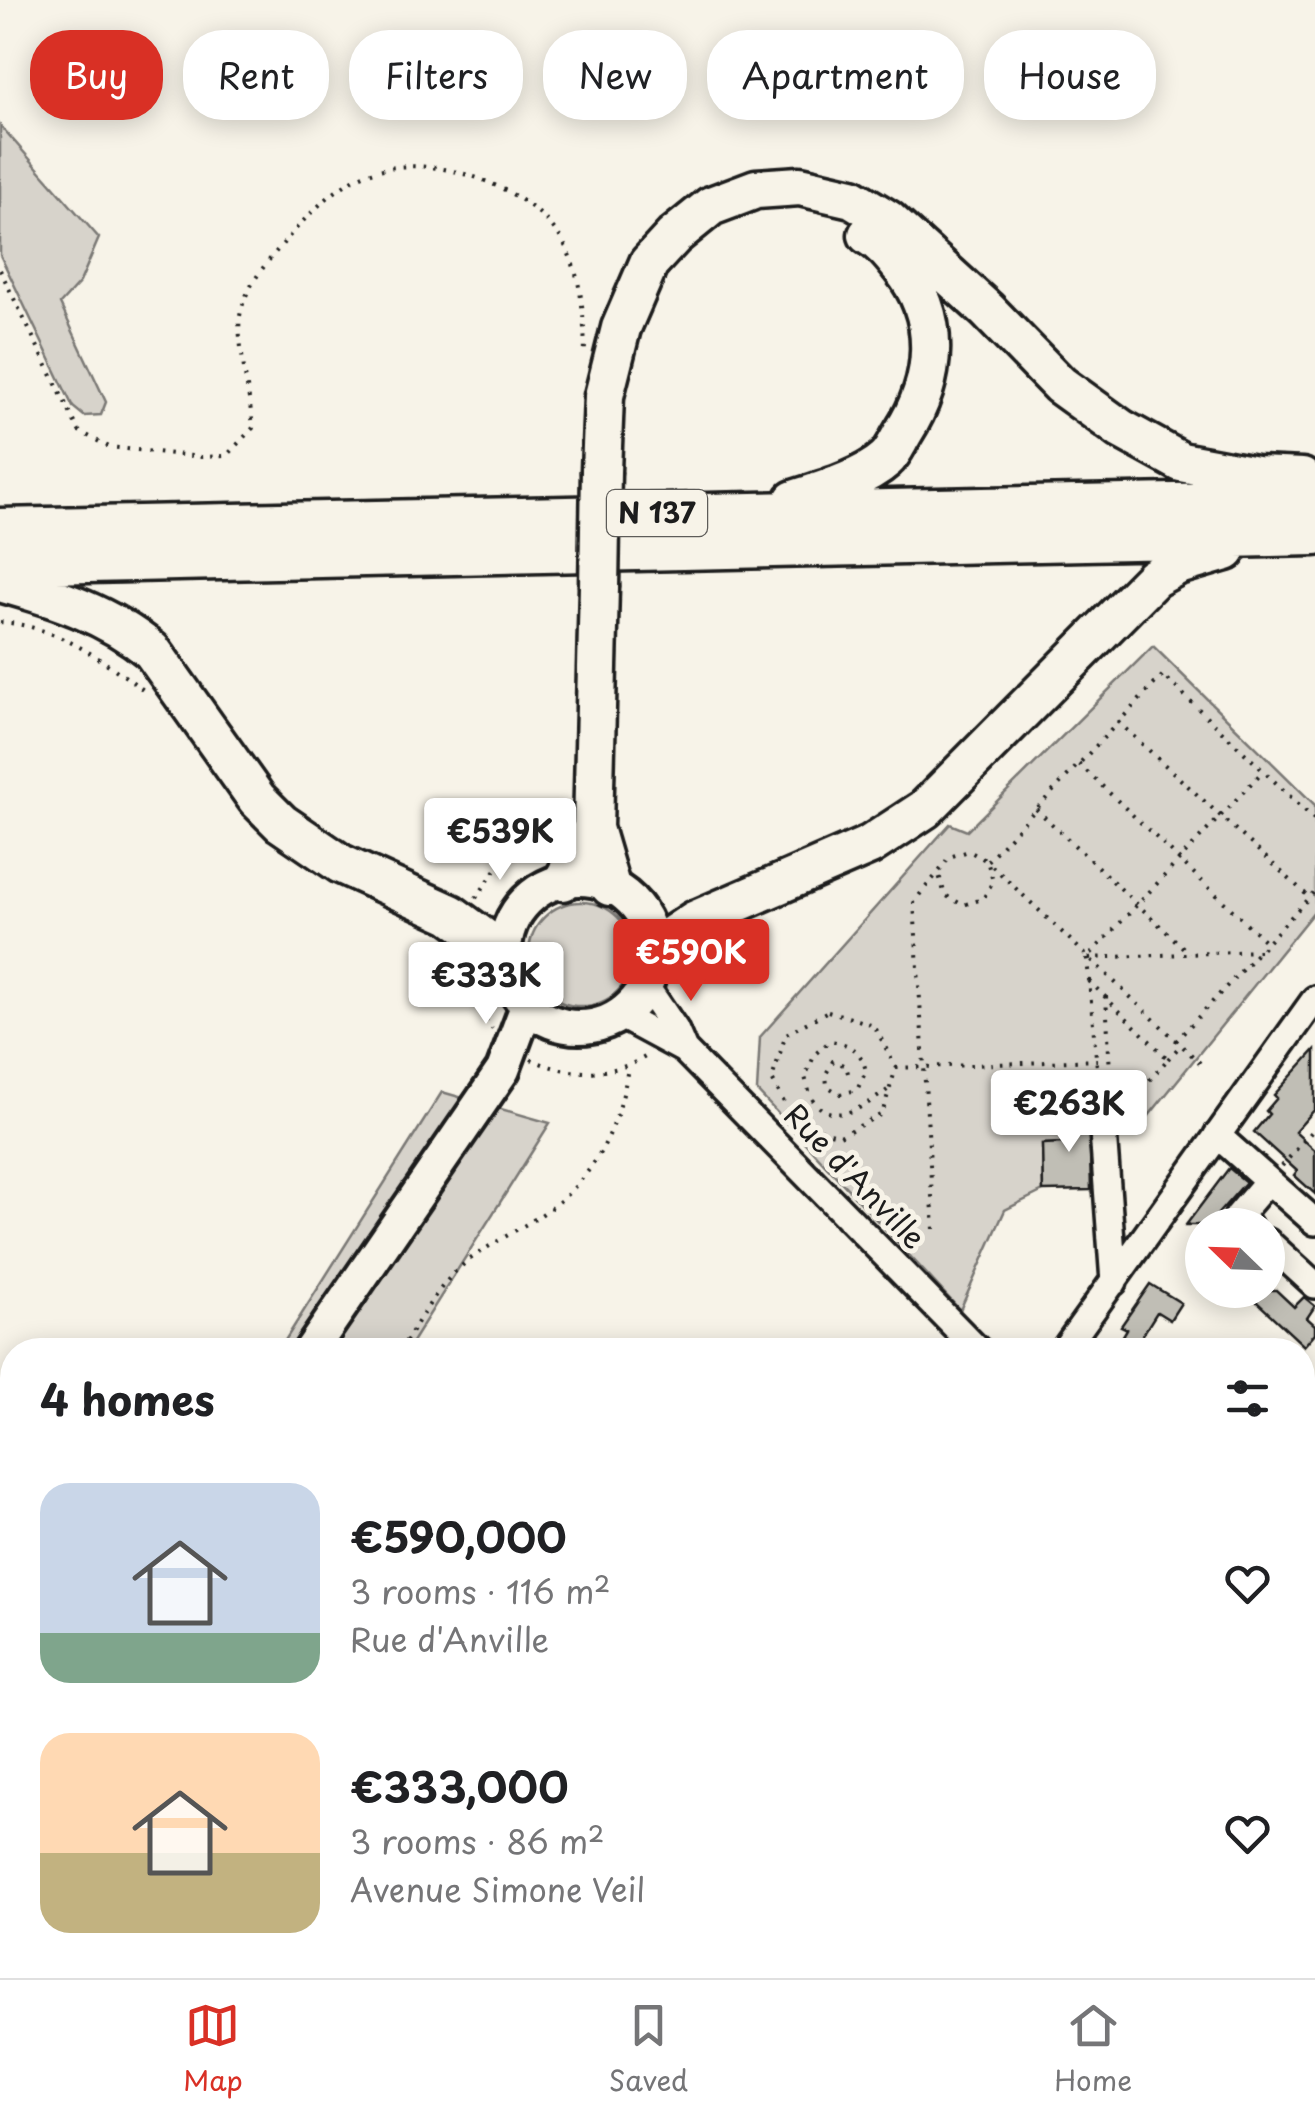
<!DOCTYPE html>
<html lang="en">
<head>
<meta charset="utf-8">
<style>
	:root { --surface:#fff; --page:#f2f2f2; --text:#202124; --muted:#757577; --line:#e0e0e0; --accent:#d93025 }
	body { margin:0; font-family:"Playpen Sans",sans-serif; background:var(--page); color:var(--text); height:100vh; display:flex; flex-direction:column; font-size:38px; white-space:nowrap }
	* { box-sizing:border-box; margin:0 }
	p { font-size:32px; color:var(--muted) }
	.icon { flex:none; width:55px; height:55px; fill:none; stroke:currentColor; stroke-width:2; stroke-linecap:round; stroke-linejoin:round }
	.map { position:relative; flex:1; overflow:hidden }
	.panel { position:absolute; left:0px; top:1338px; width:1315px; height:642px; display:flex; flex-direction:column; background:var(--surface); border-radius:40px 40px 0 0; box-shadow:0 5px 25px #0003 }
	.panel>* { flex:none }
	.hud { position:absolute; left:30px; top:30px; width:1255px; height:90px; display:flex; gap:20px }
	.needle { width:65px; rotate:293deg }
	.controls { position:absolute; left:1185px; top:1208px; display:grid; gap:20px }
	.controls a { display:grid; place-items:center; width:100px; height:100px; border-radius:50%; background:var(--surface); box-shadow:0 5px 25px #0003; font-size:50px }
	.price { position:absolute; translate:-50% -85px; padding:0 22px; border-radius:10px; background:#fff; color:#222; font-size:32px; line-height:65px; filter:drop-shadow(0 2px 5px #0008) }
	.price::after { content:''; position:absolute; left:50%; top:60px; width:30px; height:22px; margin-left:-15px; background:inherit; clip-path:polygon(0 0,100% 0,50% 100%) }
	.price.active { background:var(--accent); color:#fff }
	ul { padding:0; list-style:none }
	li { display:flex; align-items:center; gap:30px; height:250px; padding:0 40px }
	li span { display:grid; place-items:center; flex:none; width:280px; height:200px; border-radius:30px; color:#555 }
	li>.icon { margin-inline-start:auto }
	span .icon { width:120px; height:120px; fill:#fffc; stroke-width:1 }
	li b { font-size:42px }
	h2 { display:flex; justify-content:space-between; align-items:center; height:120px; padding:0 40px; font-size:42px }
	.pill { padding:0 35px; border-radius:40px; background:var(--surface); box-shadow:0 5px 25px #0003; font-size:35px; line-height:90px }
	.pill.active { background:var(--accent); color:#fff }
	.tab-bar { display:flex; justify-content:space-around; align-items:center; height:140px; border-top:2px solid var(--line); background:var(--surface); font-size:28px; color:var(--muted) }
	.tab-bar a { display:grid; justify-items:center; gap:5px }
	.tab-bar .active { color:var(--accent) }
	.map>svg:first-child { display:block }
	.green { fill:#d7d3cb; stroke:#7a7874; stroke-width:2.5 }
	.building { fill:#c0beb5; stroke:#1c1c1c; stroke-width:2.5 }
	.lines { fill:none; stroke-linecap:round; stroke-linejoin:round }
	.minor-casing { stroke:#1c1c1c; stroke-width:32 }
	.major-casing { stroke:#1c1c1c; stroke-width:40 }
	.highway-casing { stroke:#1c1c1c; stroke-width:45 }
	.path { stroke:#1c1c1c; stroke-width:4; stroke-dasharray:2.5 8; stroke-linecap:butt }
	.minor { stroke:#f7f3e8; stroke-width:25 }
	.major { stroke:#f7f3e8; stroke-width:32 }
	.highway { stroke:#f7f3e8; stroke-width:38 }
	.highway-bridge-casing { stroke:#1c1c1c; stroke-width:45; stroke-linecap:butt }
	.highway-bridge { stroke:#f7f3e8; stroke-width:38 }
	.labels { text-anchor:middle; stroke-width:10; stroke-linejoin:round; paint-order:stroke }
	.shield { fill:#f7f3e8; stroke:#5e5c59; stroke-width:2.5 }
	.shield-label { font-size:28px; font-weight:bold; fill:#1c1c1c }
	.street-label { font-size:30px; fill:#1c1c1c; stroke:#f7f3e8 }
</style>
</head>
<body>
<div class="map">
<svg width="1315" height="1978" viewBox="0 0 1315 1978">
	<rect width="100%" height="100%" fill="#f7f3e8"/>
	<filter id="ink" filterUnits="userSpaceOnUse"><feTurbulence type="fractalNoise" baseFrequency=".01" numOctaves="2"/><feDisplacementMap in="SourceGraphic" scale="20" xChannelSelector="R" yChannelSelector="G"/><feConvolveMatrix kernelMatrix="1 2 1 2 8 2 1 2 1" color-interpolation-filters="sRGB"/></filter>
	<g filter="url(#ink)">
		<path class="green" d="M0,125l99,113 -19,44 -20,22 46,98 -5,13 -17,1 -11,-9 -73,-152z
			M1153,646l162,159v105l-172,213 -53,2 -2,-15h-27l4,33 -23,1 1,47 -38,19 -45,100 -203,-219 3,-54 190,-213 17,7z
			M529 954a52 52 0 1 1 104 0a52 52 0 1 1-104 0Z
			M442,1092l108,31 -143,227h-128z
			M12,1777v191h25l-6,10h-31v-179z"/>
		<path class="building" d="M1315,1050v59l-20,23 20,18v44l-21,-19 3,-4 -43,-39 15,-18 -3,-3 11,-13 -3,-3z
			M1061,1110h28l2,80 -48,1 -1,-47 20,-1z
			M1229,1168l17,14 -38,43h-22z
			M1150,1284l31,19 -11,17 -13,-8 -22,35 -14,-8 6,-10 -6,-3z
			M1244,1290h32l18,17 10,-10 11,9 -8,12 8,7v8l-11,13z"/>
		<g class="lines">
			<defs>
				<path id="minor" d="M645,985l30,44 9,21
					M619,1015l65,35 294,300
					M1103,1131l11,151
					M1217,1135l98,87
					M1248,1225l-10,-9 30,-35
					M1268,1242l47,43
					M1064,1350l251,-351
					M1302,1465l13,-14
					M1302,1669l13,13
					M690,1978l6,-10
					M993,1978l8,-10"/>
				<path id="major" d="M505 953a74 74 0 1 1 148 0a74 74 0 1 1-148 0Z
					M311,1350l192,-280 24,-64
					M0,1823l12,-23"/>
				<path id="highway" d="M601,471l3,-75 17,-68 28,-65 25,-27 37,-30 45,-17 44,-3 52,12 36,22 99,90 73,75 61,44 60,33 75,14 46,2
					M794,500c28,-9 70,-21 92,-41 7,-6 12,-18 17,-26 34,-53 39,-116 -2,-166 -10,-13 -19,-24 -33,-32
					M0,528l1315,-28
					M0,565l1315,-29
					M0,582c54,15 108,32 152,69l105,148 24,24 60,41 110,50 53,39
					M599,587l-6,241 17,58
					M563,881l30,-53
					M654,956l16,-19 24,-16 176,-76 55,-36 229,-231 24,-13 48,-14"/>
			</defs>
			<use href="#minor" class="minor-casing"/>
			<use href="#major" class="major-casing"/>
			<use href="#highway" class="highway-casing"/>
			<path class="path" d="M0,270l79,161 30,16 92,10 25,-1 27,-28c-2,-26 -17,-91 -13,-112 5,-30 28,-55 47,-77 19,-22 42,-46 68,-60 62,-33 168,2 205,58 22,35 24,78 25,117
				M0,622c57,4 102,37 146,70
				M1118,722l191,175
				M1079,764l187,178
				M1036,809l153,144
				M476,898l24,-34 56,-30
				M1259,951l-172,7 176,-187
				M1087,958l14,154
				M465,961c2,27 11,46 27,68
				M1089,981l79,78 -51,58
				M1106,996l6,115
				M828,1011l46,14 22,43 -14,46 -42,22 -46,-14 -22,-43 14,-45z
				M1176,1041l139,-150
				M531,1059c37,18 84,18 119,-5
				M1168,1059l13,-14
				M1200,1063l-213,-202 176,-186 152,145
				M896,1068l201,-8
				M848,1073l-2,-7 -13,-5 -7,13 1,12 13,8 17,-4 9,-19c-5,-21 -15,-27 -36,-30l-15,13 -10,23c2,6 4,17 8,23 21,30 57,3 77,-12
				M1282,1166l33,-38
				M934,1229l-20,-326c11,-18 25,-28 35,-46l20,-6 18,10 6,20 -10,18 -20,6 -18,-10 -6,-20
				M400,1350c19,-28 37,-64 64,-86 30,-24 67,-39 97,-64 39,-33 61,-83 67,-134
				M1302,1612l13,-14
				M3,1978l9,-23"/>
			<use href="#minor" class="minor"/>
			<use href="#major" class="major"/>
			<use href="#highway" class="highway"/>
			<defs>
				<path id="highway-bridge" d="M599,587l2,-116"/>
			</defs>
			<use href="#highway-bridge" class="highway-bridge-casing"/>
			<use href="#highway-bridge" class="highway-bridge"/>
		</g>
	</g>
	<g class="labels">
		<rect class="shield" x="607" y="490" width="100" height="46" rx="8"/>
		<g class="shield-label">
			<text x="657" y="523">N 137</text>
		</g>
		<g class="street-label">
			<text transform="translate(854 1177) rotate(46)" y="10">Rue d'Anville</text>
		</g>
	</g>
</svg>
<div class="controls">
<a><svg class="needle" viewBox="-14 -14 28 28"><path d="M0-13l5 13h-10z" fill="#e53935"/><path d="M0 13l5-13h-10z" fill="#757577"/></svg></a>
</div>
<b class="price" style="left:500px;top:883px">€539K</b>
<b class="price active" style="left:691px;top:1004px">€590K</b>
<b class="price" style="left:486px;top:1027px">€333K</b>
<b class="price" style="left:1069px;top:1155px">€263K</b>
<div class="hud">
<a class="pill active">Buy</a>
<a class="pill">Rent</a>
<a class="pill">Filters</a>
<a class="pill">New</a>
<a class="pill">Apartment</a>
<a class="pill">House</a>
</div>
<section class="panel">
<h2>4 homes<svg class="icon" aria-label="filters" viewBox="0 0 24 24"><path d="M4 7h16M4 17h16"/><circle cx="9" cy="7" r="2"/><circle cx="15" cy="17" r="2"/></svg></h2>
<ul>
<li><span style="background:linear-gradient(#c9d6e8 75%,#7fa58c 0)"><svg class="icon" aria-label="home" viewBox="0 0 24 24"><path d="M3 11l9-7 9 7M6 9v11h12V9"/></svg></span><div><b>€590,000</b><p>3 rooms · 116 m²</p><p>Rue d'Anville</p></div><svg class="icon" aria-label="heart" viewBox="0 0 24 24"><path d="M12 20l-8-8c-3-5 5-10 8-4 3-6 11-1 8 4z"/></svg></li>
<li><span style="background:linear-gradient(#ffd9b3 60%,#c2b280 0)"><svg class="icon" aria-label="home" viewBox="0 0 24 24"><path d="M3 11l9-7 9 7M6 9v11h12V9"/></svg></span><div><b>€333,000</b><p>3 rooms · 86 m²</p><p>Avenue Simone Veil</p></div><svg class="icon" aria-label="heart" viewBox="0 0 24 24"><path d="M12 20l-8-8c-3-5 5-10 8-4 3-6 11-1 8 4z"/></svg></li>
</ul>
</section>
</div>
<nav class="tab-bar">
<a class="active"><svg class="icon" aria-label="map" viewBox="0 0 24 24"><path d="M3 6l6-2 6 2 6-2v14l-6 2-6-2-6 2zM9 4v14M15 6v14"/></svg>Map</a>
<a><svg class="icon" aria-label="saved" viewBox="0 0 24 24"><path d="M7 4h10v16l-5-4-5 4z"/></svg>Saved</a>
<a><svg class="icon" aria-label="home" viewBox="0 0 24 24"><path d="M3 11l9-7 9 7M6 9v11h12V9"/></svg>Home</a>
</nav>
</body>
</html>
